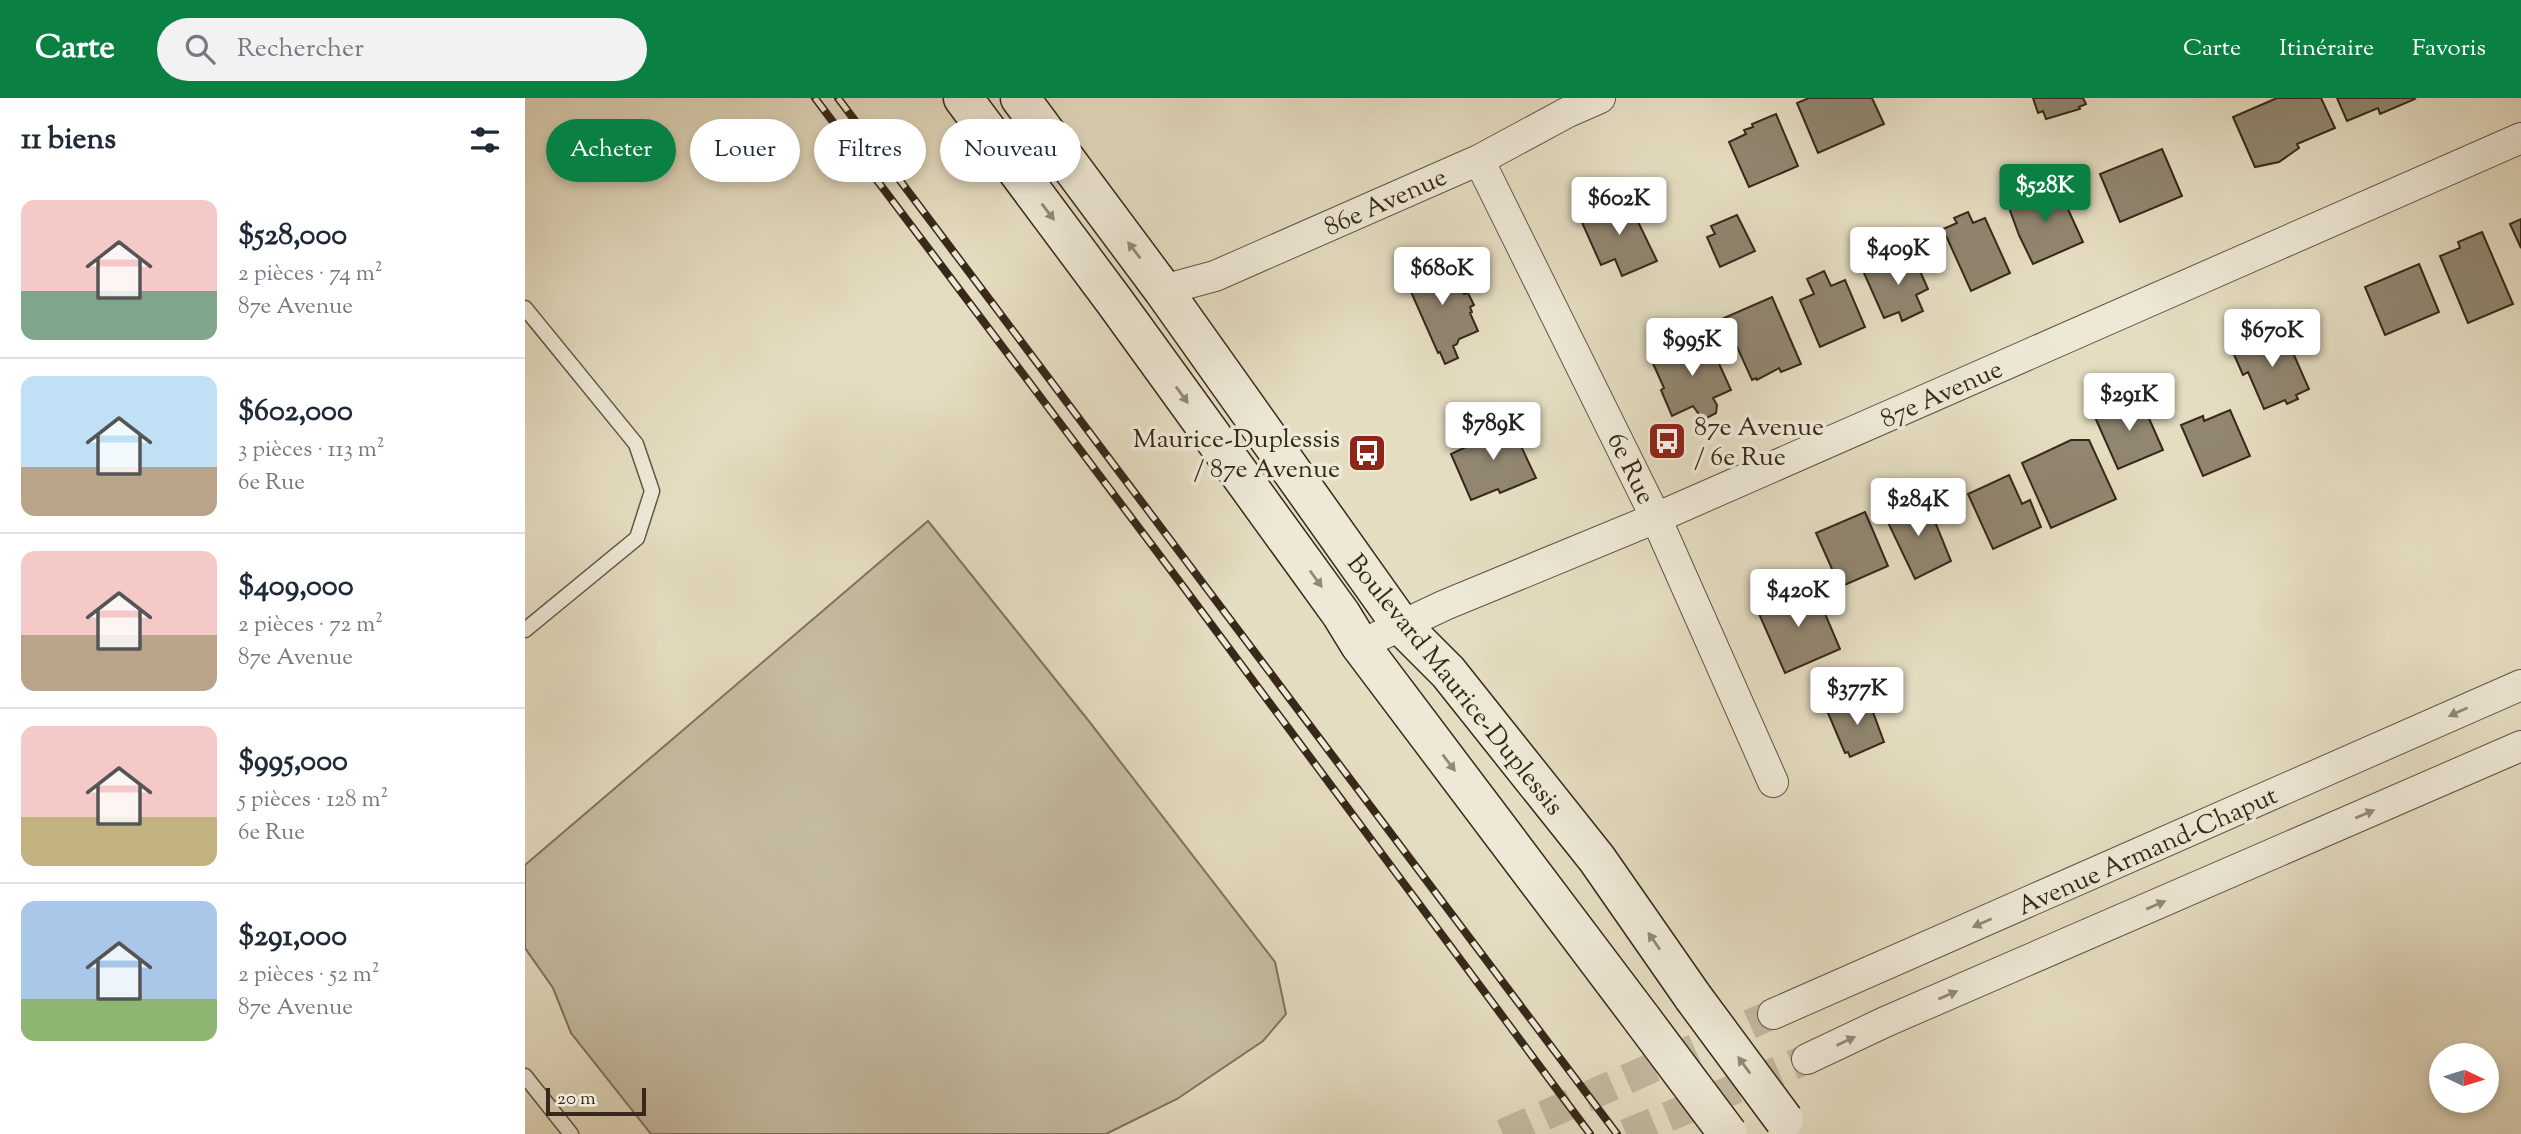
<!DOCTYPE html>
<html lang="fr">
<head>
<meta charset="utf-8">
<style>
	:root { --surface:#fff; --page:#f2f2f3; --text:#1f2937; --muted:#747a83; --line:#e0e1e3; --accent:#0b8043 }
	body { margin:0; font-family:"Sorts Mill Goudy",serif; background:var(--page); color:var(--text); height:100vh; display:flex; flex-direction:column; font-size:26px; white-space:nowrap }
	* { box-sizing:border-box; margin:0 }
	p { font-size:23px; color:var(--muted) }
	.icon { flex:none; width:38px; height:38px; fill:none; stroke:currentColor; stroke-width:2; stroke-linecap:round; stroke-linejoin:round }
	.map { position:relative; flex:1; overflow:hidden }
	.drawer { display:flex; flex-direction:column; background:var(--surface); width:525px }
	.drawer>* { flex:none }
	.banner { position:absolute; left:21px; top:21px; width:665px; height:63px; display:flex; gap:14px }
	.needle { width:46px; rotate:94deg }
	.buttons { position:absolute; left:1904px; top:945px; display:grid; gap:14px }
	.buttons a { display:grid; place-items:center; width:70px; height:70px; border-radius:50%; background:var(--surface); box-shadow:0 4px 10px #0003; font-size:35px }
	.scale { position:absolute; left:21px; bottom:18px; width:100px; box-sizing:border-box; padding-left:7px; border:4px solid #372819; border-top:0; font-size:19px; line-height:24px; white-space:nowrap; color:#372819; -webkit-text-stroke:5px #eee9d7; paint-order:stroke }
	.price { position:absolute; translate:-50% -60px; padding:0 16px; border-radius:7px; background:#fff; color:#222; font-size:23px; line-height:46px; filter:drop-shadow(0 2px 4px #0008) }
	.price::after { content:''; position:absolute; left:50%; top:42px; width:21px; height:16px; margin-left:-10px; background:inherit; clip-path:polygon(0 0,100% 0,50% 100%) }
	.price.on { background:var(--accent); color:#fff }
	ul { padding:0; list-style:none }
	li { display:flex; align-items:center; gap:21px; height:175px; padding:0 21px }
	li+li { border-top:2px solid var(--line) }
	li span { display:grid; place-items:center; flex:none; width:196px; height:140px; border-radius:14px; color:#555 }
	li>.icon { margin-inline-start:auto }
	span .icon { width:84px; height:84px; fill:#fffc; stroke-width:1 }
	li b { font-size:30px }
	h2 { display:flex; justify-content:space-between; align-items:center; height:84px; padding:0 21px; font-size:30px }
	.chip { padding:0 24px; border-radius:32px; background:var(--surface); box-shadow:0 4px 10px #0003; font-size:24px; line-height:63px }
	.chip.on { background:var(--accent); color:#fff }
	header { display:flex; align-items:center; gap:42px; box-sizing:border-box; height:98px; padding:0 35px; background:var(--accent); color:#fff }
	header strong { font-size:33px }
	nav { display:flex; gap:38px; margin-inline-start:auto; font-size:24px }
	.search { width:490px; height:63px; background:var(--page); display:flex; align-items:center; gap:18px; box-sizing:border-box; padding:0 24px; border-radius:38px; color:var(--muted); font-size:26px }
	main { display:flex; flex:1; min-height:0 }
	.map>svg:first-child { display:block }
	.green { fill:#c7bea5; stroke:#7f735f; stroke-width:2 }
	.building { fill:#918671; stroke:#372819; stroke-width:2 }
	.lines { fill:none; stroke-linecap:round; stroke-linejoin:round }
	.street-tunnel { stroke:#c2b9a0; stroke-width:30; stroke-dasharray:30 15; stroke-linecap:butt }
	.lane-casing { stroke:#625543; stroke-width:17 }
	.street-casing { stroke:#625543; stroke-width:32 }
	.secondary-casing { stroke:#372819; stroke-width:41 }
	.lane { stroke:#eee9d7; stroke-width:14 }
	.street { stroke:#eee9d7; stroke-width:30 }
	.secondary { stroke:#eee9d7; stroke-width:38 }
	.rail-casing { stroke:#372819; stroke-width:8 }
	.rail { stroke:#eee9d7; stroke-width:5; stroke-dasharray:16; stroke-linecap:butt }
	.secondary-bridge-casing { stroke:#372819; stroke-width:41; stroke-linecap:butt }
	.secondary-bridge { stroke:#eee9d7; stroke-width:38 }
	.oneway { fill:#928878 }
	.labels { text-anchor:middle; stroke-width:7; stroke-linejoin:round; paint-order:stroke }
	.street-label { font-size:26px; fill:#372819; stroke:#eee9d7 }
	.poi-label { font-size:26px; fill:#372819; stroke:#eee9d7; text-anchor:start }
</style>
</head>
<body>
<header>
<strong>Carte</strong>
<div class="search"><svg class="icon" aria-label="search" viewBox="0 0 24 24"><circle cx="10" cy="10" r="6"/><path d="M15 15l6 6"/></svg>Rechercher</div>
<nav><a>Carte</a><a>Itinéraire</a><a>Favoris</a></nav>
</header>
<main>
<section class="drawer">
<h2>11 biens<svg class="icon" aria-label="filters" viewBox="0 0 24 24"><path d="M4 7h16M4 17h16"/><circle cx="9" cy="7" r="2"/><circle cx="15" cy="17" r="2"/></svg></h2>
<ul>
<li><span style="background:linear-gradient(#f6c9c9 65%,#7fa58c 0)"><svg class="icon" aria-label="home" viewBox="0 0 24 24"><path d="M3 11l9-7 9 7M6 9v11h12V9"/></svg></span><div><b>$528,000</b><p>2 pièces · 74 m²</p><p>87e Avenue</p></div></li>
<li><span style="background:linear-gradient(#bfe0f5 65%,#b9a48a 0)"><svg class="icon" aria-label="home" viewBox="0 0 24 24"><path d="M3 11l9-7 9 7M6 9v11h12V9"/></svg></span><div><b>$602,000</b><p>3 pièces · 113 m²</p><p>6e Rue</p></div></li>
<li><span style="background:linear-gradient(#f6c9c9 60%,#b9a48a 0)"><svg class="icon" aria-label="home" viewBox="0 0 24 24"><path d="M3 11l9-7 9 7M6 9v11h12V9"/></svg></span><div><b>$409,000</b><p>2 pièces · 72 m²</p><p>87e Avenue</p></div></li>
<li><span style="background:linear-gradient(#f6c9c9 65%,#c2b280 0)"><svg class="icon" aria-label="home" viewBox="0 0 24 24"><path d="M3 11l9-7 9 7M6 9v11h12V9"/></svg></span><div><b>$995,000</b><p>5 pièces · 128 m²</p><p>6e Rue</p></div></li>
<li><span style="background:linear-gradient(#a9c7e8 70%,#8fb573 0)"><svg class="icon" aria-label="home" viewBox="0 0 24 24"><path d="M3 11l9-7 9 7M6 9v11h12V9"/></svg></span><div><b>$291,000</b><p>2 pièces · 52 m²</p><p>87e Avenue</p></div></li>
</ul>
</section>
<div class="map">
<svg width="1996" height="1036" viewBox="0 0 1996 1036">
	<rect width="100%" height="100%" fill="#e5ddc2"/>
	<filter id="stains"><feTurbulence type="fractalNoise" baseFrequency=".00286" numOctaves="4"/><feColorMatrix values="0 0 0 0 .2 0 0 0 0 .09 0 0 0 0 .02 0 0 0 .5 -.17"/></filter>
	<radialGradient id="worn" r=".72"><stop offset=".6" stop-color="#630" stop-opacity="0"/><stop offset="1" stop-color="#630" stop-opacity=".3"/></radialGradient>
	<path class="green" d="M403,423l160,199 187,242 11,52 -23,27 -86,58 -71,35h-455l-80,-101 -18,-45 -28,-40v-83z"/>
	<path class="building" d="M1284,0h63l12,26 -66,29 -21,-50z
		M1508,0h50l3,6 -7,3 1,2 -34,10 -3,-8 -5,2z
		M1752,0h44l14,30 -38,16 2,4 -20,14 -24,5 -22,-50z
		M1812,0h77l1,1 -35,15 -2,-6 -31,13z
		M1251,16l22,52 -49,21 -20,-45 17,-8 -2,-4 9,-3 -1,-3z
		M1637,51l20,47 -62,26 -20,-48z
		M1531,85l27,59 -50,22 -14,-29 -11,-30z
		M1101,99l31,64 -35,15 -7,-17 -14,6 -21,-47z
		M1443,114l5,11 12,-5 25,55 -39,18 -28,-62 14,-6 -3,-5z
		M1212,117l18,36 -35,16 -13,-30 8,-3 -4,-8z
		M1996,121v29l-11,-24z
		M1957,134l31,72 -45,19 -28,-67 20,-8 -2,-6z
		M1387,155l16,36 -12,6 7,16 -21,10 -3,-9 -15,6 -20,-45z
		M920,160l19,36 4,-1 6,12 -4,2 2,5 -2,1 8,18 -19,8 -2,5 -4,2 5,12 -13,6 -5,-12 -2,1 -34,-77z
		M1894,166l20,48 -54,23 -20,-48z
		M1299,173l7,15 14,-6 20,47 -45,20 -20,-47 14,-6 -7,-15z
		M1247,199l29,67 -20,8 -2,-4 -22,12 -1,-2 -4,2 -28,-62z
		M1757,230l27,61 -13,6 2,4 -11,5 -2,-4 -21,9 -16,-37 -5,3 -11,-25z
		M1181,237l25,55 -18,8 4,7 -1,8 -13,7 -10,-14 -21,10 -11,-26 3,-2 -13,-29z
		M1615,300l23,52 -45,19 -24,-54z
		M1705,312l20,46 -47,20 -22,-51 22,-9 1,5z
		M968,322l6,13 13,-6 24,51 -36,15 -2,-4 -27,11 -20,-46 30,-14 -5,-13z
		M1546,342h18l27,59 -65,29 -29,-65z
		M1484,377l13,29 8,-4 11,27 -48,22 -25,-55z
		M1386,401l5,14 13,-6 22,54 -36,18 -32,-67z
		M1340,414l23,54 -48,21 -24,-54z
		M1276,490l3,7 11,-5 25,59 -55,24 -29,-66z
		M1342,598l17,46 -34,15 -2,-5 -3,1 -17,-40z"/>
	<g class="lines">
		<path class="street-tunnel" d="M978,1036l270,-120
			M1101,1036l181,-75"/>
		<defs>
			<path id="lane" d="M0,210l111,136 16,47 -15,47 -112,92
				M0,978l46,58"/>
			<path id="street" d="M954,62l177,358 117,264
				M638,192l52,-14 264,-116 89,-48 32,-14
				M835,547l85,-40 211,-87 865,-380
				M1248,916l748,-329
				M1282,961l78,-37 636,-276"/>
			<path id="secondary" d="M438,0l152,204 226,312 19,31 282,374
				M495,0l143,192 238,335 47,47 149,187 96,138"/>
		</defs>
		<use href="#lane" class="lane-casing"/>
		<use href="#street" class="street-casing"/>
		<use href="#secondary" class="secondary-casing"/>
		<use href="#lane" class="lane"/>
		<use href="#street" class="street"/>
		<use href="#secondary" class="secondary"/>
		<defs>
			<path id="rail" d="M290,0l367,487 408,549
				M313,0l779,1036"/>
		</defs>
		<use href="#rail" class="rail-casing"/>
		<use href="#rail" class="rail"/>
		<defs>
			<path id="secondary-bridge" d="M1168,899l91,123
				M1117,921l86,115"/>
		</defs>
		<use href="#secondary-bridge" class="secondary-bridge-casing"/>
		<use href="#secondary-bridge" class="secondary-bridge"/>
	</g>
	<defs><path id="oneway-solid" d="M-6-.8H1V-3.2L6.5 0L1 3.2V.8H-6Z" transform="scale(1.75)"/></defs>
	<g class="oneway">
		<use href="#oneway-solid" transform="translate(523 114) rotate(53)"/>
		<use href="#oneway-solid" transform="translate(609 152) rotate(-127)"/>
		<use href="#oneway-solid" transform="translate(657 297) rotate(54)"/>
		<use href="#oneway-solid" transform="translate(791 481) rotate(54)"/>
		<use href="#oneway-solid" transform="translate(1933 614) rotate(156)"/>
		<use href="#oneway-solid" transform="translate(924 665) rotate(53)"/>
		<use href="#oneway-solid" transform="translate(1840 716) rotate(-23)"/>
		<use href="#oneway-solid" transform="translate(1631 807) rotate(-23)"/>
		<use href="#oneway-solid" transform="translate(1457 825) rotate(156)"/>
		<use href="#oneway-solid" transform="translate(1129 843) rotate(-125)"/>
		<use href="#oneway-solid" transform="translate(1423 897) rotate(-23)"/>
		<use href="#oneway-solid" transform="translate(1321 943) rotate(-25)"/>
		<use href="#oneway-solid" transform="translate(1219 967) rotate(-126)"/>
	</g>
	<defs>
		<symbol id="bus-square" viewBox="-11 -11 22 22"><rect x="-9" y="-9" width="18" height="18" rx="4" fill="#8f2418" stroke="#eee9d7"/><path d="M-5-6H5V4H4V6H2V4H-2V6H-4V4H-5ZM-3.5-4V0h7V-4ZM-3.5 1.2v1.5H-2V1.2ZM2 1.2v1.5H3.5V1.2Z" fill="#fff"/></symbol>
	</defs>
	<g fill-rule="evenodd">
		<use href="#bus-square" x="1120" y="321" width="44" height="44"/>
		<use href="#bus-square" x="820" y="333" width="44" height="44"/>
	</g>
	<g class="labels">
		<g class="street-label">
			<text transform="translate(860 103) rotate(-24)" y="9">86e Avenue</text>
			<text transform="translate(1416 295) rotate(-24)" y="9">87e Avenue</text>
			<text transform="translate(1107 370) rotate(64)" y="9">6e Rue</text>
			<text transform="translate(931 586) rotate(51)" y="9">Boulevard Maurice-Duplessis</text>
			<text transform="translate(1622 752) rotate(-24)" y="9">Avenue Armand-Chaput</text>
		</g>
		<g class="poi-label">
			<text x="1169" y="337">87e Avenue<tspan x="1169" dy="30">/ 6e Rue</tspan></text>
			<text x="815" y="349" text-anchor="end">Maurice-Duplessis<tspan x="815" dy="30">/ 87e Avenue</tspan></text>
		</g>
	</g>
	<rect width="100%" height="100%" filter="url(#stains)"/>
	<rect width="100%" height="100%" fill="url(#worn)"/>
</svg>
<div class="buttons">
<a><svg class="needle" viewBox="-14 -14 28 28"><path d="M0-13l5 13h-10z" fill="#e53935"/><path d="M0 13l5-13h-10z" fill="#747a83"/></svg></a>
</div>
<div class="scale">20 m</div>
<b class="price on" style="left:1520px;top:126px">$528K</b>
<b class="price" style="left:1094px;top:139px">$602K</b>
<b class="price" style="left:1373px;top:189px">$409K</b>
<b class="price" style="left:917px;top:209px">$680K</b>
<b class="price" style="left:1747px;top:271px">$670K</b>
<b class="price" style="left:1167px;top:280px">$995K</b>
<b class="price" style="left:1604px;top:335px">$291K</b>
<b class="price" style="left:968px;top:364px">$789K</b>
<b class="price" style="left:1393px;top:440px">$284K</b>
<b class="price" style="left:1273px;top:531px">$420K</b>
<b class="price" style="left:1332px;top:629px">$377K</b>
<div class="banner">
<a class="chip on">Acheter</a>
<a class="chip">Louer</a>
<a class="chip">Filtres</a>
<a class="chip">Nouveau</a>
</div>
</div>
</main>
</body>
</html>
